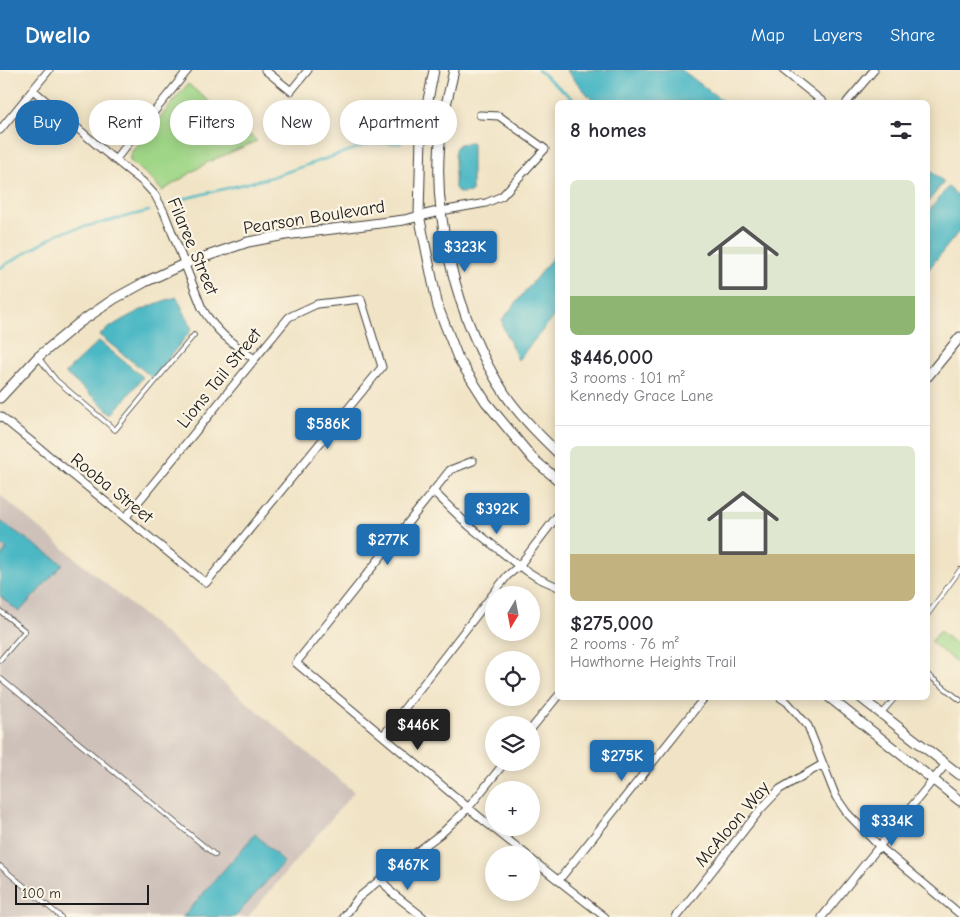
<!DOCTYPE html>
<html lang="en">
<head>
<meta charset="utf-8">
<style>
	:root { --surface:#fff; --page:#f7f7f7; --text:#2b2b33; --muted:#7c7c81; --line:#e1e1e2; --accent:#1f6fb2 }
	body { margin:0; font-family:"Comic Neue",sans-serif; background:var(--page); color:var(--text); height:100vh; display:flex; flex-direction:column; font-size:19px; white-space:nowrap }
	* { box-sizing:border-box; margin:0 }
	p { font-size:16px; color:var(--muted) }
	.icon { flex:none; width:28px; height:28px; fill:none; stroke:currentColor; stroke-width:2; stroke-linecap:round; stroke-linejoin:round }
	.map { position:relative; flex:1; overflow:hidden }
	.panel { position:absolute; left:555px; top:30px; width:375px; height:600px; display:flex; flex-direction:column; background:var(--surface); border-radius:8px; box-shadow:0 2px 12px #0003 }
	.panel>* { flex:none }
	.hud { position:absolute; left:15px; top:30px; width:465px; height:45px; display:flex; gap:10px }
	.needle { width:32px; rotate:190deg }
	.tools { position:absolute; left:485px; top:516px; display:grid; gap:10px }
	.tools a { display:grid; place-items:center; width:55px; height:55px; border-radius:50%; background:var(--surface); box-shadow:0 2px 12px #0003; font-size:25px }
	.scale { position:absolute; left:15px; bottom:12px; width:134px; box-sizing:border-box; padding-left:5px; border:2px solid #1c1c1c; border-top:0; font-size:14px; line-height:18px; white-space:nowrap; color:#1c1c1c; -webkit-text-stroke:4px #fcf5e5; paint-order:stroke }
	.price { position:absolute; translate:-50% -42px; padding:0 11px; border-radius:5px; background:var(--accent); color:#fff; font-size:16px; line-height:32px; filter:drop-shadow(0 1px 2px #0008) }
	.price::after { content:''; position:absolute; left:50%; top:30px; width:15px; height:11px; margin-left:-8px; background:inherit; clip-path:polygon(0 0,100% 0,50% 100%) }
	.price.on { background:#222; color:#fff }
	ul { padding:0; list-style:none }
	li { display:grid; align-content:center; gap:10px; height:265px; padding:0 15px }
	li+li { border-top:1px solid var(--line) }
	li span { display:grid; place-items:center; height:155px; border-radius:8px; color:#555 }
	li>.icon { margin-inline-start:auto }
	span .icon { width:90px; height:90px; fill:#fffc; stroke-width:1 }
	li b { font-size:21px }
	h2 { display:flex; justify-content:space-between; align-items:center; height:60px; padding:0 15px; font-size:21px }
	.chip { padding:0 18px; border-radius:22px; background:var(--surface); box-shadow:0 2px 12px #0003; font-size:18px; line-height:45px }
	.chip.on { background:var(--accent); color:#fff }
	header { display:flex; align-items:center; gap:30px; box-sizing:border-box; height:70px; padding:0 25px; background:var(--accent); color:#fff }
	header strong { font-size:24px }
	nav { display:flex; gap:28px; margin-inline-start:auto; font-size:18px }
	.map>svg:first-child { display:block }
	.industrial { fill:#cec1ba }
	.green { fill:#9fd586; stroke:#5e7851 }
	.water { fill:#4bb8c4; stroke:#346a70 }
	.lines { fill:none; stroke-linecap:round; stroke-linejoin:round }
	.stream { stroke:#4bb8c4; stroke-width:2.5 }
	.service-casing { stroke:#3c3a36; stroke-width:5.5 }
	.minor-casing { stroke:#3c3a36; stroke-width:9 }
	.tertiary-casing { stroke:#3c3a36; stroke-width:11 }
	.service { stroke:#fff; stroke-width:4 }
	.minor { stroke:#fff; stroke-width:7 }
	.tertiary { stroke:#fff; stroke-width:9 }
	.labels { text-anchor:middle; stroke-width:4.5; stroke-linejoin:round; paint-order:stroke }
	.street-label { font-size:18px; fill:#1c1c1c; stroke:#fcf5e5 }
</style>
</head>
<body>
<header>
<strong>Dwello</strong>
<nav><a>Map</a><a>Layers</a><a>Share</a></nav>
</header>
<div class="map">
<svg width="960" height="847" viewBox="0 0 960 847">
	<rect width="100%" height="100%" fill="#fcf5e5"/>
	<filter id="ink" filterUnits="userSpaceOnUse"><feTurbulence type="fractalNoise" baseFrequency=".02" numOctaves="2"/><feDisplacementMap in="SourceGraphic" scale="10" xChannelSelector="R" yChannelSelector="G"/><feConvolveMatrix kernelMatrix="1 2 1 2 8 2 1 2 1" color-interpolation-filters="sRGB"/></filter>
	<filter id="wash" filterUnits="userSpaceOnUse"><feTurbulence type="fractalNoise" baseFrequency=".0096" numOctaves="4" result="noise"/><feDisplacementMap in="SourceGraphic" scale="20" xChannelSelector="R" yChannelSelector="G"/><feGaussianBlur stdDeviation="1.12" result="paint"/><feColorMatrix in="noise" values="0 0 0 0 0 0 0 0 0 0 0 0 0 0 0 0 0 1.4 0 .05"/><feComposite in="paint" operator="in"/></filter>
	<g filter="url(#wash)">
		<rect width="100%" height="100%" fill="#f1e4c6"/>
		<path class="industrial" d="M0,425l354,297 -106,125h-248z"/>
		<path class="green" d="M188,14l69,57 -49,21 -46,29 -11,-13 -21,-17v-7z
			M940,561l20,16v15l-2,2 -27,-22z"/>
		<path class="water" d="M566,0h116l42,32h-130z
			M472,73v49l-13,1 -4,-5v-39l4,-5z
			M928,99l16,13 -16,20z
			M948,117l12,10v33l-32,40v-58z
			M553,187l4,3v53l-39,47 -15,-33 -1,-7z
			M177,227l15,32 -39,49 -54,-43c21,-16 53,-32 78,-38z
			M99,271l44,36 -30,37 -48,-41z
			M0,451l63,43 -44,48 -19,-16v-38l7,-9 -7,-5z
			M255,764l29,28 -49,55h-52z"/>
		<g class="lines">
			<path class="stream" d="M538,0l39,32
				M175,131l97,-24 97,-33 32,-1
				M0,198l59,-35 90,-22"/>
		</g>
	</g>
	<g filter="url(#ink)">
		<g class="lines">
			<defs>
				<path id="service" d="M38,287l18,23 59,50 79,-95
					M0,541l25,20 -25,29
					M928,544l32,-44
					M928,605l32,25
					M0,608l215,177
					M882,643l13,-15
					M0,796l61,51"/>
				<path id="minor" d="M265,0l26,21 17,-21
					M783,0l40,32
					M33,20l71,61 39,31 12,13 9,17 38,96c14,24 30,35 51,50
					M847,32l27,-32
					M0,60l49,-60
					M115,90l73,-90
					M441,141l45,-8 16,-7 43,-47 -46,-33 -19,-1
					M0,346l206,167 176,-216 -21,-68 -44,5 -28,13 -163,200
					M473,391l-23,9 -154,193 187,157 44,35
					M433,421l36,35 50,40 19,12 20,9
					M781,628l6,4 21,24 28,71 11,16 32,33 81,68
					M531,659l27,-33
					M383,666l124,-160 12,-10 39,-51
					M531,789l74,58
					M381,809l10,13 32,25
					M559,810l145,-182
					M344,847l14,-19 23,-19 62,-47 26,-25 36,-45
					M676,847l84,-107 20,-21 43,-25
					M822,847l124,-153"/>
				<path id="tertiary" d="M434,0l-13,65 -2,80 19,92 20,51 28,44 47,57 25,21
					M454,0c-4,18 -9,37 -12,56 -13,85 15,196 63,268 14,21 34,41 53,59
					M928,306l32,-39
					M0,328l38,-41 41,-34 35,-24 31,-17 39,-18 64,-22 37,-7 119,-15 37,-9
					M830,628l130,103
					M861,628l99,77"/>
			</defs>
			<use href="#service" class="service-casing"/>
			<use href="#minor" class="minor-casing"/>
			<use href="#tertiary" class="tertiary-casing"/>
			<use href="#service" class="service"/>
			<use href="#minor" class="minor"/>
			<use href="#tertiary" class="tertiary"/>
		</g>
	</g>
	<g class="labels">
		<g class="street-label">
			<text transform="translate(314 147) rotate(-9)" y="6">Pearson Boulevard</text>
			<text transform="translate(193 176) rotate(67)" y="6">Filaree Street</text>
			<text transform="translate(219 308) rotate(-51)" y="6">Lions Tail Street</text>
			<text transform="translate(112 418) rotate(39)" y="6">Rooba Street</text>
			<text transform="translate(732 754) rotate(-50)" y="6">McAloon Way</text>
		</g>
	</g>
</svg>
<div class="tools">
<a><svg class="needle" viewBox="-14 -14 28 28"><path d="M0-13l5 13h-10z" fill="#e53935"/><path d="M0 13l5-13h-10z" fill="#7c7c81"/></svg></a>
<a><svg class="icon" aria-label="locate" viewBox="0 0 24 24"><circle cx="12" cy="12" r="6"/><path d="M12 2v4M12 18v4M2 12h4M18 12h4"/></svg></a>
<a><svg class="icon" aria-label="layers" viewBox="0 0 24 24"><path d="M12 4l9 5-9 5-9-5zM3 14l9 5 9-5"/></svg></a>
<a>+</a>
<a>−</a>
</div>
<div class="scale">100 m</div>
<b class="price" style="left:465px;top:203px">$323K</b>
<b class="price" style="left:328px;top:380px">$586K</b>
<b class="price" style="left:497px;top:465px">$392K</b>
<b class="price" style="left:388px;top:496px">$277K</b>
<b class="price on" style="left:418px;top:681px">$446K</b>
<b class="price" style="left:622px;top:712px">$275K</b>
<b class="price" style="left:892px;top:777px">$334K</b>
<b class="price" style="left:408px;top:821px">$467K</b>
<div class="hud">
<a class="chip on">Buy</a>
<a class="chip">Rent</a>
<a class="chip">Filters</a>
<a class="chip">New</a>
<a class="chip">Apartment</a>
</div>
<section class="panel">
<h2>8 homes<svg class="icon" aria-label="filters" viewBox="0 0 24 24"><path d="M4 7h16M4 17h16"/><circle cx="9" cy="7" r="2"/><circle cx="15" cy="17" r="2"/></svg></h2>
<ul>
<li><span style="background:linear-gradient(#dfe7d0 75%,#8fb573 0)"><svg class="icon" aria-label="home" viewBox="0 0 24 24"><path d="M3 11l9-7 9 7M6 9v11h12V9"/></svg></span><div><b>$446,000</b><p>3 rooms · 101 m²</p><p>Kennedy Grace Lane</p></div></li>
<li><span style="background:linear-gradient(#dfe7d0 70%,#c2b280 0)"><svg class="icon" aria-label="home" viewBox="0 0 24 24"><path d="M3 11l9-7 9 7M6 9v11h12V9"/></svg></span><div><b>$275,000</b><p>2 rooms · 76 m²</p><p>Hawthorne Heights Trail</p></div></li>
</ul>
</section>
</div>
</body>
</html>
